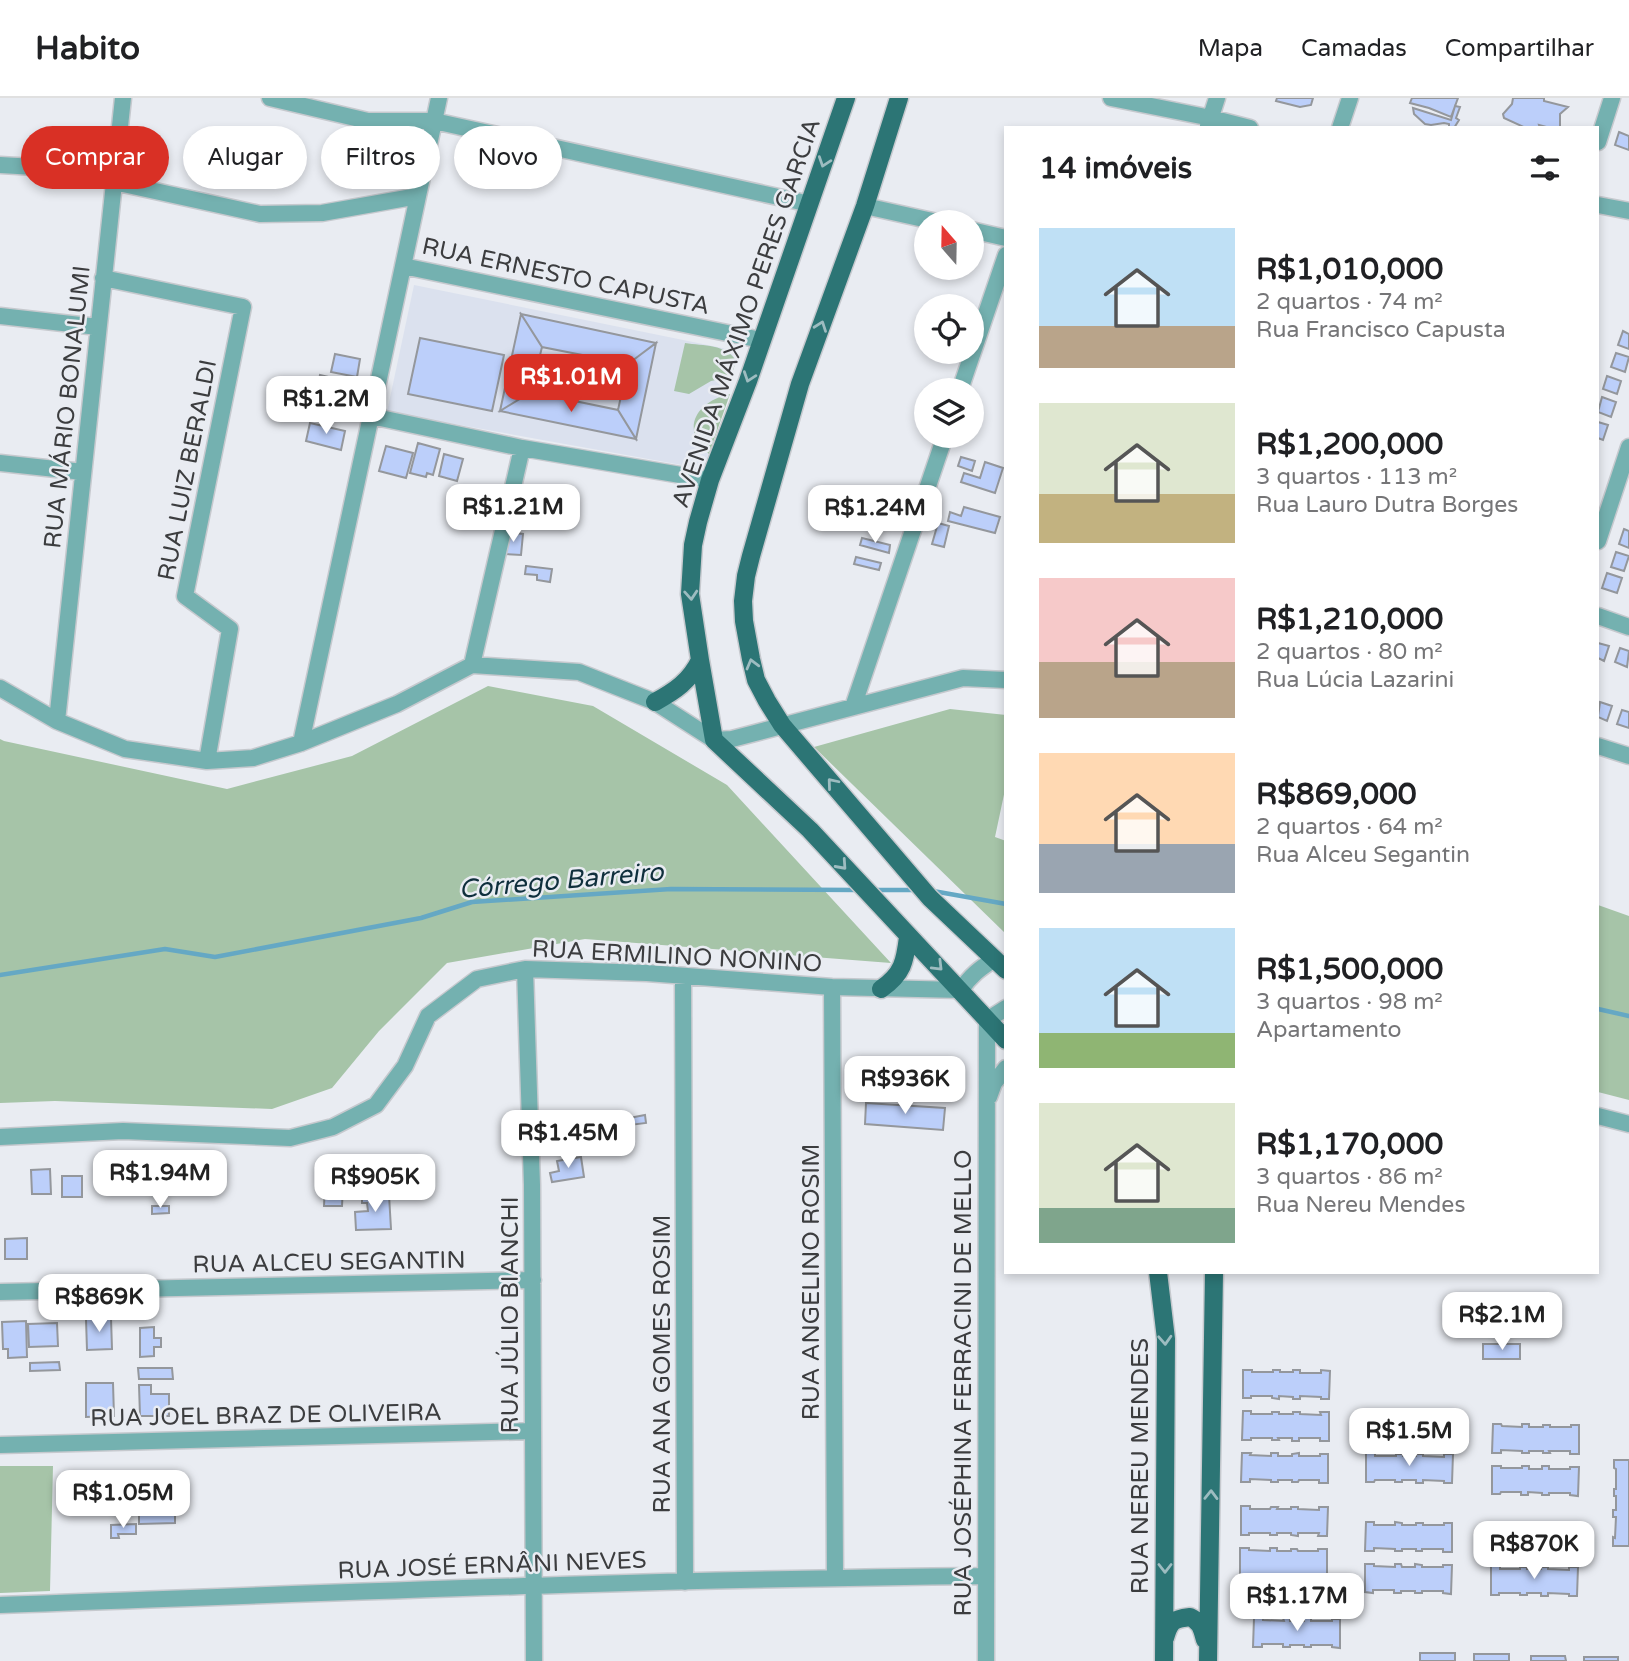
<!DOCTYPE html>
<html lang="pt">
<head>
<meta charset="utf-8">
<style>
	:root { --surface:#fff; --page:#f2f2f2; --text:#202124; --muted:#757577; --line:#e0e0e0; --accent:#d93025 }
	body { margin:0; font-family:"Varela Round",sans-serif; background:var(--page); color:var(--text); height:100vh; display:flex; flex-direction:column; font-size:26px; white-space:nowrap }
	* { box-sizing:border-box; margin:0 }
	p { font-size:23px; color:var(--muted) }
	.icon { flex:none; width:38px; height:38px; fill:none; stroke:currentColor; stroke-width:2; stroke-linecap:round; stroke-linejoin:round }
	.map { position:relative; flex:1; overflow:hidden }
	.side { position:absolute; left:1004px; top:28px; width:595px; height:1148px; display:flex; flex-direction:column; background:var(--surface); border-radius:0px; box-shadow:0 4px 10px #0003 }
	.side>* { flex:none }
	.guide { position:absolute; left:21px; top:28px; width:665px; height:63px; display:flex; gap:14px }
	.needle { width:46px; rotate:340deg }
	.controls { position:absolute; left:914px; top:112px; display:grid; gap:14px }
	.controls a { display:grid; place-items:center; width:70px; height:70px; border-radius:50%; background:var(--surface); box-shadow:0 4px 10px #0003; font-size:35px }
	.price { position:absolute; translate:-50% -60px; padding:0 16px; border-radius:14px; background:#fff; color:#222; font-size:23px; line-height:46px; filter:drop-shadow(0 2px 4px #0008) }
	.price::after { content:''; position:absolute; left:50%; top:42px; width:21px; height:16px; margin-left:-10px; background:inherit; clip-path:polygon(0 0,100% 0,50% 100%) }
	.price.selected { background:var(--accent); color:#fff }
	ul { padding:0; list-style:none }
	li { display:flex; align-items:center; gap:21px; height:175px; padding:0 35px }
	li span { display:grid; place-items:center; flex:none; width:196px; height:140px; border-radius:0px; color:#555 }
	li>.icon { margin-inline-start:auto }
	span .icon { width:84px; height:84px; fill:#fffc; stroke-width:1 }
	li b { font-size:30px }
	h2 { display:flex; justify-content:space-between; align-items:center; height:84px; padding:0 35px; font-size:30px }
	.pill { padding:0 24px; border-radius:32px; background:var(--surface); box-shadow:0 4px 10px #0003; font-size:24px; line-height:63px }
	.pill.selected { background:var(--accent); color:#fff }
	header { display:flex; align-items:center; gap:42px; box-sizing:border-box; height:98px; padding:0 35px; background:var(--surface); border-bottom:2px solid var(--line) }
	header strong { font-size:33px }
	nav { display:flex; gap:38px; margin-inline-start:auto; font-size:24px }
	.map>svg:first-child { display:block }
	.built { fill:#dbe1ee }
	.green { fill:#a6c4a8 }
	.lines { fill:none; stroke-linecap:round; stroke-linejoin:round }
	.stream { stroke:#65a8c4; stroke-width:4.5 }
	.building { fill:#bccffa; stroke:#94979c; stroke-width:2 }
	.minor-casing { stroke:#c6c9ce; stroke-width:19 }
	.major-casing { stroke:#c6c9ce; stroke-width:21 }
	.minor { stroke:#74b1b0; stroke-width:16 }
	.major { stroke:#2c7575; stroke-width:18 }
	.oneway { stroke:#9dbcc0 }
	.labels { text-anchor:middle; stroke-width:5; stroke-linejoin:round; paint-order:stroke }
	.street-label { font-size:24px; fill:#3c3d3f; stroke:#e9ecf2 }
	.water-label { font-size:26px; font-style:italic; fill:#0f2f3c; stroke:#e9ecf2 }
</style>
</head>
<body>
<header>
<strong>Habito</strong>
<nav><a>Mapa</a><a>Camadas</a><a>Compartilhar</a></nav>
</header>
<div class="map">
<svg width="1629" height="1563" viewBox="0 0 1629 1563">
	<rect width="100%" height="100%" fill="#e9ecf2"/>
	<path class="built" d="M414,187l323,66 -33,118 -317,-57z"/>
	<path class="green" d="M685,245c18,3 42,1 51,18l-5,16 -20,4 -22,13 -15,-3z
		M730,296l-21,60c-30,-25 -12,-53 21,-60z
		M488,588l105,20 134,79 164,178 -306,-24 -138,24 -68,68 -47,57 -60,21 -217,-8 -55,2v-364l4,2 223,48 125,-33z
		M950,611l56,6v70l-11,52 11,4v93l-192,-187z
		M1598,807l31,11v184l-31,-8z
		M0,1368h53l-3,125 -50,2z"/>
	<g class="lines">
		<path class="stream" d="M874,792h40
			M933,793l73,13
			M0,877l165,-26 50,8 206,-39 51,-16 199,-13 187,1
			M1598,911l31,7"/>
	</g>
	<path class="building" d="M1277,0h36l-2,7 -11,2 -24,-6z
		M1412,0h46l-7,19 -22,-9 -19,-5z
		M1513,0h31v3l24,6 -8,7v14h-10l-11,-3 1,3h-14l-22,-10 -1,-4 9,-10z
		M1455,8l5,1 -4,11 3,2 -5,8h-5v-4l-5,-1 -13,2 -6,-1 -11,-10 -1,-6 38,12z
		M1619,34l10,4v14l-14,-5z
		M521,216l135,29 -28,21 -86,-17z
		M521,216l21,33 -11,45 -31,19z
		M1623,233l6,3v15l-11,-4z
		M420,240l84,17 -12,56 -84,-17z
		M656,245l-20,96 -18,-29 10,-46z
		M1616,255l13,4 -4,15 -14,-5z
		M335,256l25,5 -3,18 -26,-5z
		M320,277l34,8 -5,19 -33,-8z
		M1607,278l14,5 -4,13 -14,-5z
		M531,294l87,18 18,29 -136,-28z
		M1602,299l14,5 -5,15 -13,-5z
		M1598,324l10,3 -5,15 -5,-2z
		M310,325l35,8 -4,19 -35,-9z
		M418,345l22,6 -7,26 -6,-2 -1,4 -16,-4z
		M386,348l27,7 -7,25 -27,-7z
		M444,356l19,5 -6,22 -18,-5z
		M961,359l14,4 -3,10 -14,-5z
		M985,364l18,6 -8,25 -34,-11 3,-9 16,5z
		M908,392l14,3 -7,28 -14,-4z
		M512,406l19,3 -2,16 -19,-3z
		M964,409l36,10 -5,16 -47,-12 2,-9 11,4z
		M938,425l11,3 -5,21 -12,-3z
		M1624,431l5,2v17l-10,-4z
		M506,434l17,2 -2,21 -17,-1z
		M862,440l28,7 -1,8 -29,-8z
		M1616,454l13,4 -5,15 -13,-4z
		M856,459l25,6 -2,7 -25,-6z
		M526,468l26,3 -2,13 -13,-2v-5l-12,-1z
		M1607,475l15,5 -5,15 -15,-5z
		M1598,545l11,3 -5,15 -6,-3z
		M1620,550l9,3 -2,16 -12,-5z
		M1600,604l12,4 -5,15 -9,-4z
		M1622,612l7,2v16l-12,-4z
		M866,1005l79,5 -2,22 -78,-6z
		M645,1017l1,8 -16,2 -1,-7z
		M603,1019l2,14 -12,2 -2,-14z
		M581,1059l3,20 -32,5 -2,-9 9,-2 -2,-10z
		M171,1068v15h-23v-14z
		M50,1071l1,25h-19l-1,-24z
		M325,1076h10v11h-10z
		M62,1078h20v21h-20z
		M325,1087h18l-1,21h-18z
		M389,1097l2,34 -35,1 -1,-18 13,-1 -1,-8h-5v-7z
		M152,1108h17v7l-17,1z
		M27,1140v21h-22v-20z
		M111,1220l1,31 -25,1 -1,-31z
		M26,1223l1,36 -19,1v-9h-5l-1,-27z
		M57,1225l1,23 -29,1 -1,-23z
		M154,1229v11h7v9h-7v9l-14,1v-29z
		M1483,1246h37v15h-37z
		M59,1264l1,8 -30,1v-8z
		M138,1270h34l1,11h-34z
		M1243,1272h9v2h21v-2h7v2h13v-2h7v3h21v-3l9,1 -1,28h-8v-2l-21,-1v3h-7v-2l-14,-1v3l-7,-1v-2h-21v2h-8z
		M86,1285h27l1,33 -28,1z
		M139,1287h12v9h18v22h-29z
		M1243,1313h8v3h21v-2h7v2h14v-2h7v2l21,1 -1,-3h9v29h-9v-3h-21v3h-7v-3h-14l1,2h-7v-2h-21v2h-9z
		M1367,1314h8l1,2h20v-2h7v2l14,1v-3h7v3h21v-2h8v28h-9v-2h-21v2h-6v-2l-14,-1v3h-7v-3h-21v3l-9,-1z
		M1493,1326h8l1,2 20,1v-3h7v3h14v-2h7v2h21v-2h8v29h-9v-3h-21l1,2h-7v-2h-14v2h-7v-2l-21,-1v3h-9z
		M1242,1355h9l-1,2 21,1v-3h7v3h14v-2l7,-1v3h21v-2h8v29h-9v-3h-20l-1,2h-6v-2h-14v2h-7v-2l-21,-1v3h-9z
		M1366,1355h9v3h21v-2h7v2h13v-2h7v2l21,1v-3h9l-1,29h-8v-2l-21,-1v3h-7v-3h-14v2h-7v-2h-20l-1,2h-8z
		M1614,1362h15v86h-16v-9l2,1 1,-21h-3v-7h3v-14h-2v-7h2v-20l-2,-1z
		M1492,1368h9v2h21v-2h7v3h13v-3h7v3h21v-2h9l-1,29 -8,-1v-2h-21v2h-7v-2l-14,-1v3h-7v-3h-20l-1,2h-8z
		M162,1374v12h-4l1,21 -15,1v-18h-6v-15z
		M138,1375v14h-3l1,17 -17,1 -1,-12h-8v-19z
		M1241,1408h9v3h20l1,-2h7l-1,2h14v-2h7v2l21,1v-3h9l-1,29h-9l1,-3h-21v3l-7,-1v-2h-14v2h-7v-2h-21v2h-8z
		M175,1415v10l-36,1v-10z
		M1366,1424h8v3h21v-3l7,1v2h14v-2h7v2h21v-2h8v29h-9v-3h-21v2h-6v-2h-14v2h-7v-2l-21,-1v3h-9z
		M136,1426v10h-18l1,4h-8v-13z
		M1492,1427h8v2l21,1v-3h7v3h14v-3h7v3h21v-3l8,1v28h-9v-2h-21v2h-7v-2l-13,-1v3h-7v-3h-21v3l-9,-1z
		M1240,1450h9v2l21,1v-3h7v3h14v-2h6l1,2h20v-2h9v29h-9v-3h-21v2h-7v-2h-14v2h-7v-2l-20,-1v3h-9z
		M1365,1466h9v2l21,1v-3h6l1,3h13v-3l7,1v2h21v-2h9l-1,29 -8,-1v-2h-21v2h-7v-2h-14v2h-7v-3h-21v3l-8,-1z
		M1491,1468h9v3h20v-2h7v2h14v-2h7v2l21,1v-3h9l-1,29h-8v-2l-21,-1v3h-7v-3h-14v2h-7v-2h-21v2h-8z
		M1254,1520h9v2l21,1 -1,-3h7v3h14v-3h7v3h21v-2h8v29l-8,-1v-2h-21v2h-7v-2h-14v2h-7v-3h-21v3h-9z
		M1420,1555h35v8h-35z
		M1474,1556h35v7h-35z
		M1531,1558h34l1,5h-35z
		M1584,1559h34v4h-34z"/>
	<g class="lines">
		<defs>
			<path id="minor" d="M270,0l98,23h66l376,83
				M1111,0l100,20 39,10
				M1208,28l9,-28
				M1340,30l10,-30
				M1598,44l14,-44
				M0,67l87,5 14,4 13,8 146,32 62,-1 96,-17
				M1598,107l31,6
				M865,108l72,16
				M971,132l35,8
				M403,168l358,74
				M103,180l140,29 -58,289 45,33 -23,132
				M0,218l98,11
				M960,292l46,-135
				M371,318l151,32 188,32
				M0,365l83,9
				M1598,443l31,-94
				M1598,518l31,11
				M472,567l50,-217
				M0,590l57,33 68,28 82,12 46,-3 48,-15 96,-39 75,-39 107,7 76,30 59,38 18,-1 23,-6 208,-55 43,2
				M853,609l92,-271
				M57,623l66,-623
				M301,645l138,-645
				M1598,648l31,10
				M525,871l7,216 2,476
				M683,879l2,605
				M832,889l3,591
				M989,999l5,-14 12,-15
				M1598,1018l31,8
				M0,1039l123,-6 167,7 43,-11 43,-22 29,-39 23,-50 49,-37 48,-10 122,4 185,14 129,3c9,-14 19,-22 34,-31
				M0,1194l533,-12
				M0,1347l533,-14
				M0,1507c328,-12 657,-26 985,-29
				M986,1563l1,-641 19,-12"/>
			<path id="major" d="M846,0l-98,283 -38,99 -12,42 -5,23 -3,49 10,66 14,80 96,90 196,210
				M899,0l-34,108 -65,178 -49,172 -5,20 -3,25 1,20 7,38 5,21 11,21 15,24 148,173 76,72
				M655,604c20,-11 35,-21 45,-42
				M881,891c22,-15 24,-28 27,-52
				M1158,1174l8,67 -2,322
				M1165,1540c5,-17 8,-19 25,-21 11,5 12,12 15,23
				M1208,1563l6,-389"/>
		</defs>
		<use href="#minor" class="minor-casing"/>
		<use href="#major" class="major-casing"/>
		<use href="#minor" class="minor"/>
		<use href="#major" class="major"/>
	</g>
	<defs><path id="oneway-chevron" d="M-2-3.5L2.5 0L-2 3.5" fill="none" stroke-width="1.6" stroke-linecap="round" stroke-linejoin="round" transform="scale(1.75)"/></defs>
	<g class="oneway">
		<use href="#oneway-chevron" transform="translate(824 64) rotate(109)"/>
		<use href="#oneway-chevron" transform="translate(821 228) rotate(-70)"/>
		<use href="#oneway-chevron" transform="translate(749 279) rotate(109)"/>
		<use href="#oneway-chevron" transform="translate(691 497) rotate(86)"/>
		<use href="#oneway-chevron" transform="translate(752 566) rotate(-105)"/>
		<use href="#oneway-chevron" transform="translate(832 685) rotate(-130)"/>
		<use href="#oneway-chevron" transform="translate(842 767) rotate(48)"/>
		<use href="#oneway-chevron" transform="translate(938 868) rotate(45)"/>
		<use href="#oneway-chevron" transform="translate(1165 1242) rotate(87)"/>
		<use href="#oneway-chevron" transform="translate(1211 1397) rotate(-89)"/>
		<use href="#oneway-chevron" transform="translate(1165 1470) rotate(90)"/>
	</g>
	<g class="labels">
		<g class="street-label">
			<text transform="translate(566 178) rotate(12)" y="8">RUA ERNESTO CAPUSTA</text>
			<text transform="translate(746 215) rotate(-71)" y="8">AVENIDA MÁXIMO PERES GARCIA</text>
			<text transform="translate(67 309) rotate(-84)" y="8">RUA MÁRIO BONALUMI</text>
			<text transform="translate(187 372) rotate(-79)" y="8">RUA LUIZ BERALDI</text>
			<text transform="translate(677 858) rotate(3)" y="8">RUA ERMILINO NONINO</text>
			<text transform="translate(329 1164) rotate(-1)" y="8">RUA ALCEU SEGANTIN</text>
			<text transform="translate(811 1184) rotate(-90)" y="8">RUA ANGELINO ROSIM</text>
			<text transform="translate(510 1217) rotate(-90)" y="8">RUA JÚLIO BIANCHI</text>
			<text transform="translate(662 1266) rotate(-90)" y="8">RUA ANA GOMES ROSIM</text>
			<text transform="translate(963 1285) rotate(-90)" y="8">RUA JOSÉPHINA FERRACINI DE MELLO</text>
			<text transform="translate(266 1317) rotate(-1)" y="8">RUA JOEL BRAZ DE OLIVEIRA</text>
			<text transform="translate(1140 1368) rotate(-90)" y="8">RUA NEREU MENDES</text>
			<text transform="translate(492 1467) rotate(-2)" y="8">RUA JOSÉ ERNÂNI NEVES</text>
		</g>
		<g class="water-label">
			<text transform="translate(561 782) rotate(-5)" y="9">Córrego Barreiro</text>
		</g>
	</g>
</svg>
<div class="controls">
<a><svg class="needle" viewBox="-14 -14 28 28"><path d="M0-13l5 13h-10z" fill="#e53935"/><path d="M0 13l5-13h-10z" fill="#757577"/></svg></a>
<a><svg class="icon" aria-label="locate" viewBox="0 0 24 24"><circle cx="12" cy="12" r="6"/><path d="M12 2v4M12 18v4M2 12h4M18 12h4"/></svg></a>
<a><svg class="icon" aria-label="layers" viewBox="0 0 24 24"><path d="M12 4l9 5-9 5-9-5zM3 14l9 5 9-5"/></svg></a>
</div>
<b class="price selected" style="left:571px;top:316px">R$1.01M</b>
<b class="price" style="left:326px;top:338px">R$1.2M</b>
<b class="price" style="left:513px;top:446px">R$1.21M</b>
<b class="price" style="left:875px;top:447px">R$1.24M</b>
<b class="price" style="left:905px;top:1018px">R$936K</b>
<b class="price" style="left:568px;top:1072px">R$1.45M</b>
<b class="price" style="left:160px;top:1112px">R$1.94M</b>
<b class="price" style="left:375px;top:1116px">R$905K</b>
<b class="price" style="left:99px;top:1236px">R$869K</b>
<b class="price" style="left:1502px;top:1254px">R$2.1M</b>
<b class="price" style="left:1409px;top:1370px">R$1.5M</b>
<b class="price" style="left:123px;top:1432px">R$1.05M</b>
<b class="price" style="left:1534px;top:1483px">R$870K</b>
<b class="price" style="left:1297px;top:1535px">R$1.17M</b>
<div class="guide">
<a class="pill selected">Comprar</a>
<a class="pill">Alugar</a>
<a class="pill">Filtros</a>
<a class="pill">Novo</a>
</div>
<section class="side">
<h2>14 imóveis<svg class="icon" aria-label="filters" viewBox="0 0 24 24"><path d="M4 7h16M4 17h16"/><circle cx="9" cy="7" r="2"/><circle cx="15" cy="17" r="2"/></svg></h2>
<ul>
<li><span style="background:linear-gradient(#bfe0f5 70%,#b9a48a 0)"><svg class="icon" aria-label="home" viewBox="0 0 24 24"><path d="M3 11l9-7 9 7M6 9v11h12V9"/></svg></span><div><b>R$1,010,000</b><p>2 quartos · 74 m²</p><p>Rua Francisco Capusta</p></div></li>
<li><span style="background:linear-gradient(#dfe7d0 65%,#c2b280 0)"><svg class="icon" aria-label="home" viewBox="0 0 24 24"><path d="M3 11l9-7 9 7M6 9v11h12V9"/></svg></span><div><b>R$1,200,000</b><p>3 quartos · 113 m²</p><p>Rua Lauro Dutra Borges</p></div></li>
<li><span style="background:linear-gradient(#f6c9c9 60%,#b9a48a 0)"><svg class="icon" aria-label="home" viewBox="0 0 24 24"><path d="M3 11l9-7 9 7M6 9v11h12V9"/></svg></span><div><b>R$1,210,000</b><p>2 quartos · 80 m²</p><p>Rua Lúcia Lazarini</p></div></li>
<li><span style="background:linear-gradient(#ffd9b3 65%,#9aa5b1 0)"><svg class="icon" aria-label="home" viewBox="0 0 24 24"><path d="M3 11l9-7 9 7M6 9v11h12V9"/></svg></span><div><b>R$869,000</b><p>2 quartos · 64 m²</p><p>Rua Alceu Segantin</p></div></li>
<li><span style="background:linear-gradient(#bfe0f5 75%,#8fb573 0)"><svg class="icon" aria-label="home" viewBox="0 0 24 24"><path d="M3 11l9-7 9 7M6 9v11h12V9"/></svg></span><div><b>R$1,500,000</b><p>3 quartos · 98 m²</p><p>Apartamento</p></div></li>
<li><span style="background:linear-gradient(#dfe7d0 75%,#7fa58c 0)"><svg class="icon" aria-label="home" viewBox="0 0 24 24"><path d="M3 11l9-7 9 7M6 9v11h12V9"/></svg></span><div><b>R$1,170,000</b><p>3 quartos · 86 m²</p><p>Rua Nereu Mendes</p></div></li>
</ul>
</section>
</div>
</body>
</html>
